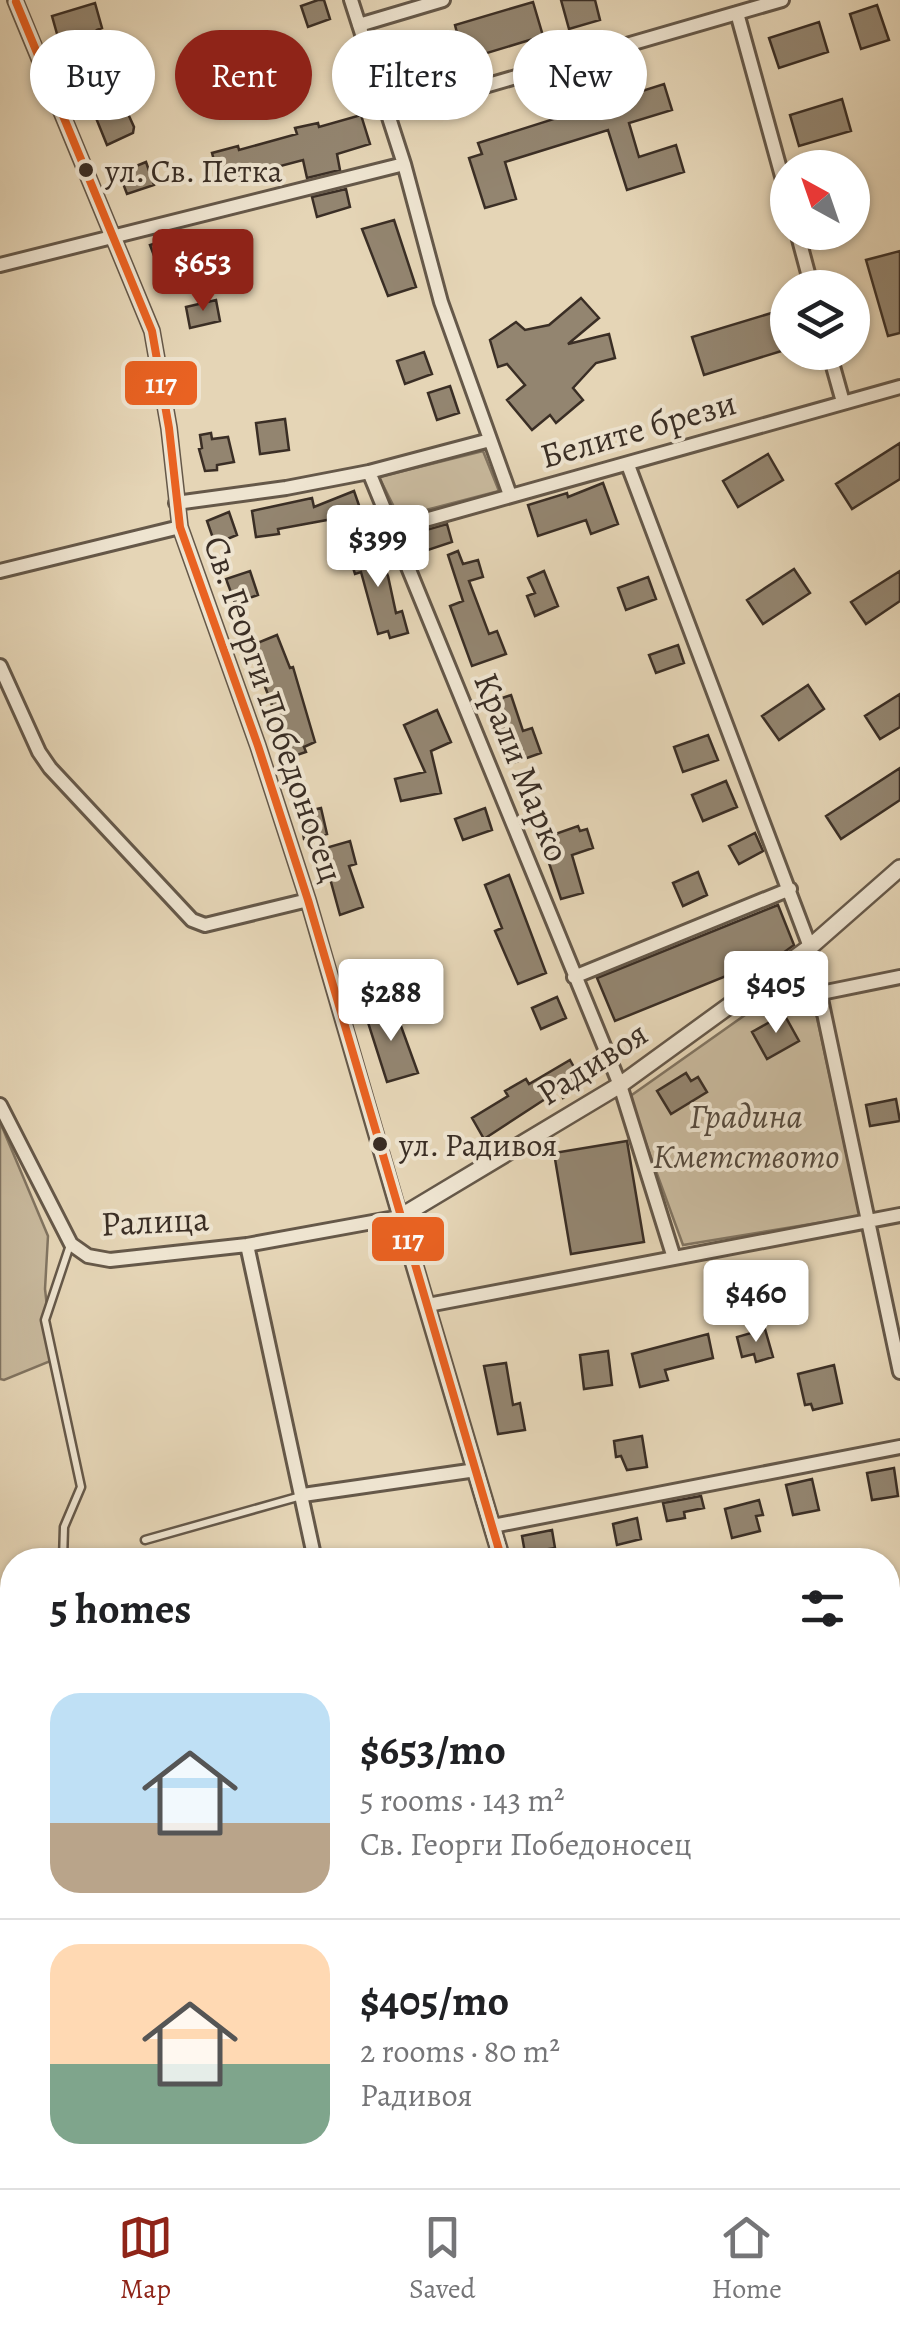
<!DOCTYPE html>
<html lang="en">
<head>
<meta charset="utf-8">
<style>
	:root { --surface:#fff; --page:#f6f6f6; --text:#202124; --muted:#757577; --line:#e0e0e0; --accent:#8f2418 }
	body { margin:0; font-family:Alegreya,serif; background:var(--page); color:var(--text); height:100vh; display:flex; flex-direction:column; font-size:38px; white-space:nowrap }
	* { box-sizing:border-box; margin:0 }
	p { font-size:32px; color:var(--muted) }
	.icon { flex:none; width:55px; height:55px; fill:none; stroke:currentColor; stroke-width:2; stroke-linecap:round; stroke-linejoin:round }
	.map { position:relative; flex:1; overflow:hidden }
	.side { position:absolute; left:0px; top:1548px; width:900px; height:642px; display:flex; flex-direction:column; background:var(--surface); border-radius:40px 40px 0 0; box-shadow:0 2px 8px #0004 }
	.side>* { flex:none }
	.banner { position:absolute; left:30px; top:30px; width:840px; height:90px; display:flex; gap:20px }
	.needle { width:65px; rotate:320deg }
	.buttons { position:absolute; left:770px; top:150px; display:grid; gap:20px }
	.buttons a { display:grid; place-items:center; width:100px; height:100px; border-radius:50%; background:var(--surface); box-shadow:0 2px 8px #0004; font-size:50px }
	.price { position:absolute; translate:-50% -85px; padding:0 22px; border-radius:10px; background:#fff; color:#222; font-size:32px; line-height:65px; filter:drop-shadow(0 2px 5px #0008) }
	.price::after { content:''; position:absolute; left:50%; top:60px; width:30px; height:22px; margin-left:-15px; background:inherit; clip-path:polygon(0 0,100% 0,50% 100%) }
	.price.selected { background:var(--accent); color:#fff }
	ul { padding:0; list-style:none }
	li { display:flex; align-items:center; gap:30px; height:250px; padding:0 50px }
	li+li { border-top:2px solid var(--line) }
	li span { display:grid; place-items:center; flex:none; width:280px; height:200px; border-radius:30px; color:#555 }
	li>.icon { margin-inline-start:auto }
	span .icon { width:120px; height:120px; fill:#fffc; stroke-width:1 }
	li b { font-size:42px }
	h2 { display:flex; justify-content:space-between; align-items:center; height:120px; padding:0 50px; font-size:42px }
	.chip { padding:0 35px; border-radius:45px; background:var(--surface); box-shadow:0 2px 8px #0004; font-size:35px; line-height:90px }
	.chip.selected { background:var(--accent); color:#fff }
	.tabs { display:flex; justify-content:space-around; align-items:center; height:140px; border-top:2px solid var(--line); background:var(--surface); font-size:28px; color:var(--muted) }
	.tabs a { display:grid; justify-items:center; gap:5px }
	.tabs .selected { color:var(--accent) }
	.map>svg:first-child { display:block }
	.green { fill:#c8b99d; stroke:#817461; stroke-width:2.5 }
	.building { fill:#938570; stroke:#3a2e25; stroke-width:2.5 }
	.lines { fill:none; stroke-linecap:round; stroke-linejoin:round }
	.service-casing { stroke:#655849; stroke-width:11 }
	.minor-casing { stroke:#655849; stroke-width:18 }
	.tertiary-casing { stroke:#655849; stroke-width:20 }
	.service { stroke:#eee4d0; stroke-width:6 }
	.minor { stroke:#eee4d0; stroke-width:12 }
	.tertiary { stroke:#eee4d0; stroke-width:15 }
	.bus-1-casing { stroke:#eee4d0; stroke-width:15 }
	.bus-1 { stroke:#e96222; stroke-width:8 }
	.bus-dot { fill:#3a2e25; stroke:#eee4d0; stroke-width:4 }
	.labels { text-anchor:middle; stroke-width:8; stroke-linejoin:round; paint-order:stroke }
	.bus-label { font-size:32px; fill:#3a2e25; stroke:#eee4d0; text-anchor:start }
	.street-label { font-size:35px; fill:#3a2e25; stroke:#eee4d0 }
	.park-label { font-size:35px; font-style:italic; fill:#564a3d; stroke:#eee4d0 }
	.line-badge { stroke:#eee4d0; stroke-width:4 }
	.badge-label { font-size:28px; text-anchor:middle; font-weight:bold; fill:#fff }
</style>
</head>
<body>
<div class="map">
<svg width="900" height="2188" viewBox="0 0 900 2188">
	<rect width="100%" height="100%" fill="#e5d5b6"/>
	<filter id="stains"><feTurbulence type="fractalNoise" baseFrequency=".002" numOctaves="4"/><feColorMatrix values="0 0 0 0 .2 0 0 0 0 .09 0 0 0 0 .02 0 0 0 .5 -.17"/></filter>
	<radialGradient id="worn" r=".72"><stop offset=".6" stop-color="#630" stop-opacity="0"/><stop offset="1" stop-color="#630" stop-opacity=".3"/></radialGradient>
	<path class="green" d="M483,451l16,40 -100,26 -20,-40z
		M796,979l15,11 49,226 -177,29 -54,-148z
		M0,1122l48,114 -3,53 8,71 -49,20 -4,-1z"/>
	<path class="building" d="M318,0h6l6,19 -22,8 -7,-21z
		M561,0h34l5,20 -31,9z
		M533,2l10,34 -79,24 -9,-35z
		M95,3l7,25 -5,2 15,37 -12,4 3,7 -12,5 -19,-46 -13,4 -7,-25z
		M877,5l12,35 -28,9 -11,-35z
		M819,22l9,30 -49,16 -10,-30z
		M664,84l8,26 -43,13 10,34 37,-12 8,27 -57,18 -19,-60 -103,32 11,37 -31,9 -16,-50 13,-4 -4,-11z
		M842,99l9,32 -52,15 -9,-31z
		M125,107l9,20 -1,6 -26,12 -11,-27z
		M361,115l9,29 -33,10 3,16 -33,8 -4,-18 -83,22 -8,-29 26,-7 1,4 58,-16 -2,-6 23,-5 1,4z
		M146,162l8,23 -27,9 -8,-21z
		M346,189l4,18 -33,10 -5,-20z
		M394,220l22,67 -28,9 -26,-67z
		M178,236l5,16 -27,9 -6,-16z
		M900,251v82l-12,3 -22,-76z
		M581,298l18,20 -31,26 41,-10 6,24 -19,5 -23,25 10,12 -27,23 -6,-8 -18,15 -25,-30 18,-15 -18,-21 -9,3 -8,-27 26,-18 9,8 24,-5z
		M216,300l4,21 -30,7 -4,-21z
		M788,308v41l-84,26 -12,-38z
		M424,352l8,22 -27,10 -8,-23z
		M450,386l9,27 -22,7 -9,-27z
		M285,419l4,31 -29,4 -4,-31z
		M211,433l1,6 16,-2 6,25 -17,3v5l-12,1 -6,-22 3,-1 -2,-13z
		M900,443v36l-48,30 -16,-25z
		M768,454l15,26 -45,27 -15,-26z
		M603,483l15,41 -27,10 -5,-14 -48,16 -10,-31 39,-12 1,4z
		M354,491l8,23 -22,9 -2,-5 -60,11 1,5 -23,3 -4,-26 60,-13 2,9z
		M229,512l8,23 -22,9 -8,-23z
		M447,524l5,18 -27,9 -6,-19z
		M375,543l13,33 8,37 6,-2 6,22 -18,5 -2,-7 -10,3 -17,-62 -6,2 -7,-22z
		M458,551l5,13 15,-4 5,17 -14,4 20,53 8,-3 9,23 -34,12 -22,-60 13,-5 -15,-46z
		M794,569l16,24 -47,31 -16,-24z
		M250,571l8,24 -23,8 -9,-24z
		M544,571l14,35 -23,10 -8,-20 8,-3 -7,-15z
		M900,571v30l-34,23 -15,-22z
		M648,577l8,22 -30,11 -8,-22z
		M277,635l13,33 3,-1 22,75 -11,5 2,5 -15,5 -41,-111z
		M678,645l6,18 -28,10 -7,-18z
		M808,685l16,24 -45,31 -17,-24z
		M900,694v33l-20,12 -15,-23z
		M511,695l12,36 9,-3 9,25 -31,11 -23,-61z
		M437,710l14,32 -20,9 10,42 -40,8 -6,-22 30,-7 -21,-47z
		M708,735l10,25 -35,12 -9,-25z
		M900,768v32l-59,39 -15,-23z
		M726,781l11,26 -34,14 -11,-26z
		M321,808l6,26 -23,5 -5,-26z
		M485,808l7,22 -29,10 -8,-21z
		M578,826l2,5 7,-2 6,19 -21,7 11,38 -22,6 -20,-60z
		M755,833l8,18 -24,13 -10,-18z
		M350,841l6,23 -7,2 14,41 -23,8 -18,-66z
		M698,872l9,23 -24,11 -10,-23z
		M509,875l37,98 -28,11 -23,-53 7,-3 -17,-43z
		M778,905l16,40 -11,8 -168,68 -18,-43z
		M399,961l6,19 -19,5 -2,-6 -10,3 -4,-13z
		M557,997l9,21 -25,11 -9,-21z
		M393,1004l25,69 -31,9 -22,-69z
		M784,1014l15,27 -32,18 -15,-27z
		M570,1060l14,25 -21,13 -4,-8 -75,49 -12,-21 36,-22 -3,-5 21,-12 3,5z
		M686,1073l5,8 7,-4 9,15 -36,22 -14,-23z
		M896,1099l4,22 -30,5 -4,-21z
		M627,1141l17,101 -73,12 -17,-101z
		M765,1329l8,28 -17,5 -2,-8 -12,3 -5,-20z
		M708,1334l5,24 -48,12 3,10 -28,7 -8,-33z
		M608,1351l4,34 -28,4 -4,-34z
		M506,1363l7,42 7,-2 5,27 -27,4 -14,-68z
		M834,1365l8,38 -29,7 -2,-6 -6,1 -7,-31z
		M642,1436l5,31 -20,3 -6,-14 -5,1 -2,-16z
		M894,1468l4,28 -26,4 -5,-27z
		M812,1479l7,31 -26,5 -7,-30z
		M701,1496l3,12 -20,4 1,6 -18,3 -4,-18z
		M759,1500l4,15 -7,1 4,15 -28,7 -7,-29z
		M637,1518l4,21 -24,6 -4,-21z
		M552,1530l3,18 -30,5 -3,-17z"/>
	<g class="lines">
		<defs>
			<path id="service" d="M145,1540l156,-44
				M63,1560l1,-33 17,-40 -36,-167 25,-75
				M145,2178l4,10
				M180,2188l8,-10"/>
			<path id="minor" d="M351,0l53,164 37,138 69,193
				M737,13l51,185
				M359,25l84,-25
				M388,114l394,-114
				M797,232l15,56
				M0,265l404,-101
				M829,352l14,50
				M628,465l182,482 90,425
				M369,472l251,613 54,173
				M176,503l110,-15 83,-16 121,-32
				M393,529l507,-142
				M0,571l180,-44
				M0,666l39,86 11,16 142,152 13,5 103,-25
				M574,977l216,-88
				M821,993l79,-16
				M0,1105l71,139 17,12 22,4 137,-15 153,-28 -92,-317 -50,-154 -78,-219 -11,-99 -17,-97 -137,-331
				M247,1245l68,315
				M428,1305l472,-90
				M303,1495l173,-25
				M493,1526l407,-79
				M888,1651l12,-2
				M888,1843l12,-2
				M866,2178l3,10
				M555,2188l48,-10"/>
			<path id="tertiary" d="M502,1560l-102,-343 220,-132 190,-138 90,-79
				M609,2178l5,10"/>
		</defs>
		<use href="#service" class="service-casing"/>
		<use href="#minor" class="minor-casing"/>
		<use href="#tertiary" class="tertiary-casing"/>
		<use href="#service" class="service"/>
		<use href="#minor" class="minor"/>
		<use href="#tertiary" class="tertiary"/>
		<defs>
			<path id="bus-1" d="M16,2l136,329 17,97 11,99 78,219 50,154 194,660"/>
		</defs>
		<use href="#bus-1" class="bus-1-casing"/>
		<use href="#bus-1" class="bus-1"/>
	</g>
	<g class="bus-dot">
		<circle cx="86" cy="170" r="9"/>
		<circle cx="380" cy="1144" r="9"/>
	</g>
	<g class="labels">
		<g class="bus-label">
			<text x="105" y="182">ул. Св. Петка</text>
			<text x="399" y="1156">ул. Радивоя</text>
		</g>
		<g class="street-label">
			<text transform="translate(638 429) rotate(-16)" y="12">Белите брези</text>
			<text transform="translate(274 709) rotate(71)" y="12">Св. Георги Победоносец</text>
			<text transform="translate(522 767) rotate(68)" y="12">Крали Марко</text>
			<text transform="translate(592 1063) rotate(-33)" y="12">Радивоя</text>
			<text transform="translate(155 1221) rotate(-3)" y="12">Ралица</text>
		</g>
		<g class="park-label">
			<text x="746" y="1128">Градина<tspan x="746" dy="40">Кметството</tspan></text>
		</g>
	</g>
	<g class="line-badge">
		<rect x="123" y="359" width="76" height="48" rx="10" fill="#e96222"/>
		<rect x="370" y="1215" width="76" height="48" rx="10" fill="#e96222"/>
	</g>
	<g class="badge-label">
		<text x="161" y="393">117</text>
		<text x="408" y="1249">117</text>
	</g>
	<rect width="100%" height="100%" filter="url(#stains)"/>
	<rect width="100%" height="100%" fill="url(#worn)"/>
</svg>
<div class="buttons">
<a><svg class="needle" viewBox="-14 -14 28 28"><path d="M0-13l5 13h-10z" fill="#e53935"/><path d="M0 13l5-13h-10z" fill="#757577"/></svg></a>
<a><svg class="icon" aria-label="layers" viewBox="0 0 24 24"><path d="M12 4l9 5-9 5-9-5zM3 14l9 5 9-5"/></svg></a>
</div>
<b class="price selected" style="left:203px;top:314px">$653</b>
<b class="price" style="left:378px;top:590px">$399</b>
<b class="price" style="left:776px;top:1036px">$405</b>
<b class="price" style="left:391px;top:1044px">$288</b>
<b class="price" style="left:756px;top:1345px">$460</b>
<div class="banner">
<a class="chip">Buy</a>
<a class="chip selected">Rent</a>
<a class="chip">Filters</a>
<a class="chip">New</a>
</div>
<section class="side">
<h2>5 homes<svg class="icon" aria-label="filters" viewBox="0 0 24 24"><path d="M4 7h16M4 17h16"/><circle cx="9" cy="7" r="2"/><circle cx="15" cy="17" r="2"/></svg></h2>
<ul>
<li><span style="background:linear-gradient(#bfe0f5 65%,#b9a48a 0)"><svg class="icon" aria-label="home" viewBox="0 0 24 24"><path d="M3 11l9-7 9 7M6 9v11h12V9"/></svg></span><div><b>$653/mo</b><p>5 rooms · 143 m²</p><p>Св. Георги Победоносец</p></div></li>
<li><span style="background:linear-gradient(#ffd9b3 60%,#7fa58c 0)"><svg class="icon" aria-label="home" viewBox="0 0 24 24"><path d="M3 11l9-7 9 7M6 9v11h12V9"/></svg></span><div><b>$405/mo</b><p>2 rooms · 80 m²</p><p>Радивоя</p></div></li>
</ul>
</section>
</div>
<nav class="tabs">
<a class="selected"><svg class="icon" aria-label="map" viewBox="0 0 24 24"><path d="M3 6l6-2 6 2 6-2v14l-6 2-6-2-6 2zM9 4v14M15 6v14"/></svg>Map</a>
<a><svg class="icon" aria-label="saved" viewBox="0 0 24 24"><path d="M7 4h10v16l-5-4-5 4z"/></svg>Saved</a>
<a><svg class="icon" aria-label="home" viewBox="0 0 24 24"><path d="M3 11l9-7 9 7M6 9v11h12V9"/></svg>Home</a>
</nav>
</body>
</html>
